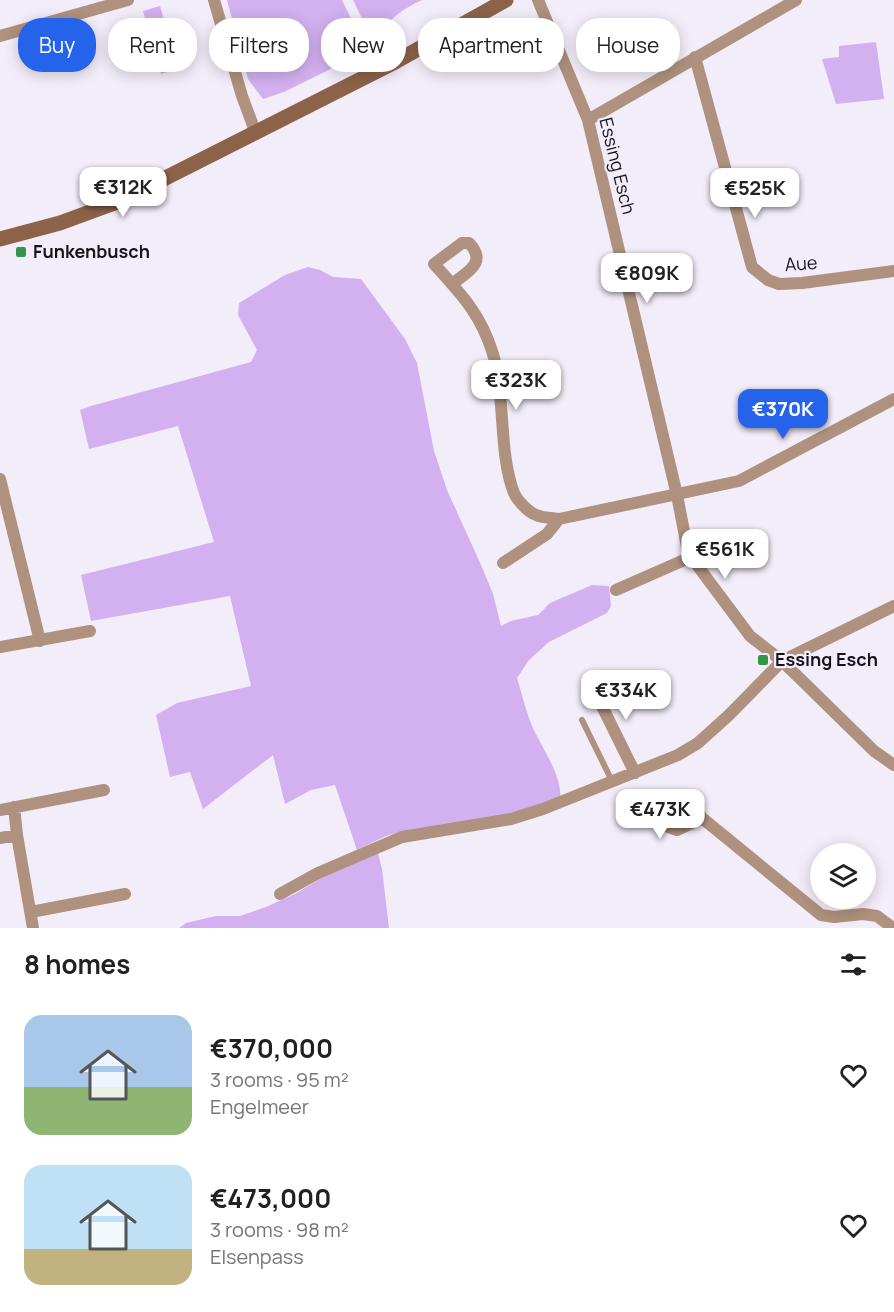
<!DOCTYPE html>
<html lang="en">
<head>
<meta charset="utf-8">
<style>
	:root { --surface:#fff; --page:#f2f2f2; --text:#202124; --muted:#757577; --accent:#2563eb }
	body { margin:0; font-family:Manrope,sans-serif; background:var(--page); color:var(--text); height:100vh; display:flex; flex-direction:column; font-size:22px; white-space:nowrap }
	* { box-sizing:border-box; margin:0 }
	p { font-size:20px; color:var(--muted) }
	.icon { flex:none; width:33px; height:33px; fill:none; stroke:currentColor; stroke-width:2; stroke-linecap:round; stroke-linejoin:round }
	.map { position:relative; height:928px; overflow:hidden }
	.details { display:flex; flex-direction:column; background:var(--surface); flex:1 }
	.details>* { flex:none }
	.top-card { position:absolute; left:18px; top:18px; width:858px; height:54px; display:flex; gap:12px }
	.tools { position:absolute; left:810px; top:843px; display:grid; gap:12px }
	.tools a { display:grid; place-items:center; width:66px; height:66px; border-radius:50%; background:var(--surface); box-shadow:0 3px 15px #0003; font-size:30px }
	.price { position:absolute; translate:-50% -51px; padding:0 14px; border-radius:12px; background:#fff; color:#222; font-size:20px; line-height:39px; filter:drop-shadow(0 2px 3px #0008) }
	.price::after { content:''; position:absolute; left:50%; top:36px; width:18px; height:14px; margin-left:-9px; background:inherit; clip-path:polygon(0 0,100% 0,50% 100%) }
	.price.active { background:var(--accent); color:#fff }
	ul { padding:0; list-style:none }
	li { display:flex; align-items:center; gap:18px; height:150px; padding:0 24px }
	li span { display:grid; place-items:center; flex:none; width:168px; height:120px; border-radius:18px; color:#555 }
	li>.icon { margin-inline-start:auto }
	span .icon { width:72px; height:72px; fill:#fffc; stroke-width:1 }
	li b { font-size:26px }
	h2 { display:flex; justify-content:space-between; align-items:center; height:72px; padding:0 24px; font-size:26px }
	.pill { padding:0 21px; border-radius:24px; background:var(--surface); box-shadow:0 3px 15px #0003; font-size:21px; line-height:54px }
	.pill.active { background:var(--accent); color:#fff }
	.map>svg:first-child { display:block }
	.green { fill:#d3b0f0 }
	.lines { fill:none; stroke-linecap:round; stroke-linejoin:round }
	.lane { stroke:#ae917e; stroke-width:6 }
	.street { stroke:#ae917e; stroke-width:12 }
	.secondary { stroke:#8c6349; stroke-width:15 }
	.poi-dot { fill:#35964b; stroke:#f3ecf9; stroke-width:2 }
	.labels { text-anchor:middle; stroke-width:4.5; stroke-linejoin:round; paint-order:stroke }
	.street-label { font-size:18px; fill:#161418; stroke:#f3ecf9 }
	.poi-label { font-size:18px; font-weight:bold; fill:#161418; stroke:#f3ecf9; text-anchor:start }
</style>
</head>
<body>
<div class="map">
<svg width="894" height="928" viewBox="0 0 894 928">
	<rect width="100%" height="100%" fill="#f3ecf9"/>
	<path class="green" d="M227,0h115l25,51 -83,41 -21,7 -15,-20z
		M353,0h69c-21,10 -40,22 -46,47z
		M160,6l18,63 -17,5 -18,-63z
		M876,42l8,57 -48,5 -14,-45 17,-2v-11z
		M308,267l12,3 13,7 28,2 44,60 12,24 17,88 13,39 34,75 12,29 8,32 10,-5 27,-6 12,-12 42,-18 17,1 2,20 -4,7 -58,29 -20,18 -12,18c5,16 9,34 16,50 9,20 30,49 27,71l-36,14 -116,17 -22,6 -29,14 -22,-65 -24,5 -26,14 -12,-49 -70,54 -13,-37 -20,5 -14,-62 21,-12 74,-17 -21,-90 -139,25 -10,-46 133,-33 -36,-116 -89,23 -9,-39 11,-4 160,-44 6,-12 -19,-35 1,-12 46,-28z
		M378,853l4,16 7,59h-210l7,-5 30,-7h24l26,-9 29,-13 28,-17z"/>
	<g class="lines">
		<path class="lane" d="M582,720l30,61"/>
		<path class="street" d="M214,0l28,96 13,35
			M538,0l50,120 89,375 10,52 4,10 59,79 32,25 92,90 20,14
			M0,36l128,-36
			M695,57l57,210 16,13 11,4 23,-1 92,-12
			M588,120l208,-120
			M452,284c15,-12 36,-21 17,-41h-7l-28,21c26,29 46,49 58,87 14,42 6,101 22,142 3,7 14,19 22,22 7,3 16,3 23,4l180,-38 155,-82
			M0,479l40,162
			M503,563l44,-29 12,-15
			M616,590l75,-33
			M0,647l90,-16
			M590,682l45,91
			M14,807l3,28
			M0,810l104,-20
			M702,818l-25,12 -11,-4 -6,-12c3,-13 18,-21 30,-11 5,4 9,10 12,15l119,97 13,2 29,-3 14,2 16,12
			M0,838l17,-3 16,93
			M280,894l38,-21 84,-36 109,-18 32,-10 135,-54 20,-12 31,-28 53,-54 112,-55
			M31,912l94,-18"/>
		<path class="secondary" d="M0,239l60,-16 60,-22 275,-139 111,-62"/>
	</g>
	<g class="poi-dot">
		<rect x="15" y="246" width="12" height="12" rx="3"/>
		<rect x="757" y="654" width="12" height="12" rx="3"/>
	</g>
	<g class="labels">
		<g class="street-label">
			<text transform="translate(617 166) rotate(76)" y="6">Essing Esch</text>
			<text transform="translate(801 264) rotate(-4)" y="6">Aue</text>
		</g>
		<g class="poi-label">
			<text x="33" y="258">Funkenbusch</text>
			<text x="775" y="666">Essing Esch</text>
		</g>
	</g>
</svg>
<div class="tools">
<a><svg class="icon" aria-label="layers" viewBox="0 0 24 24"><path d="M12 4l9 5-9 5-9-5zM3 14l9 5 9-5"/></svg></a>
</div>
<b class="price" style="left:123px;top:218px">€312K</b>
<b class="price" style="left:755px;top:219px">€525K</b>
<b class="price" style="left:647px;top:304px">€809K</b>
<b class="price" style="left:516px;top:411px">€323K</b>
<b class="price active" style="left:783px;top:440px">€370K</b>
<b class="price" style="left:725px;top:580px">€561K</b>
<b class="price" style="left:626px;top:721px">€334K</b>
<b class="price" style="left:660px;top:840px">€473K</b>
<div class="top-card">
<a class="pill active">Buy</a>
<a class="pill">Rent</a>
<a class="pill">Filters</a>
<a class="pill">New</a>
<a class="pill">Apartment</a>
<a class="pill">House</a>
</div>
</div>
<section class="details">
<h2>8 homes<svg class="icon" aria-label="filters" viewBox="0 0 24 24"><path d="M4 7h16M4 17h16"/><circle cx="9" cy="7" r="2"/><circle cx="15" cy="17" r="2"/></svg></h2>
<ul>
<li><span style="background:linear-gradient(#a9c7e8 60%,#8fb573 0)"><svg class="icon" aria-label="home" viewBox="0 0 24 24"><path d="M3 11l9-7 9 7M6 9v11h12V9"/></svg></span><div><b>€370,000</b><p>3 rooms · 95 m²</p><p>Engelmeer</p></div><svg class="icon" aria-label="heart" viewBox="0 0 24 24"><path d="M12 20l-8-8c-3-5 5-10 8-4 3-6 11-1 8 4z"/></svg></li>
<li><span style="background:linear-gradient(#bfe0f5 70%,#c2b280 0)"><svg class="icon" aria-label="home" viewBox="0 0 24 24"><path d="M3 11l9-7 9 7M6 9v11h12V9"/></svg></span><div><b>€473,000</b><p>3 rooms · 98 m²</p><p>Elsenpass</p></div><svg class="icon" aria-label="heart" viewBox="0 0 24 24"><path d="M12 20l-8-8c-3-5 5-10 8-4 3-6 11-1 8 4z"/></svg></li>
</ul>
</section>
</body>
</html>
